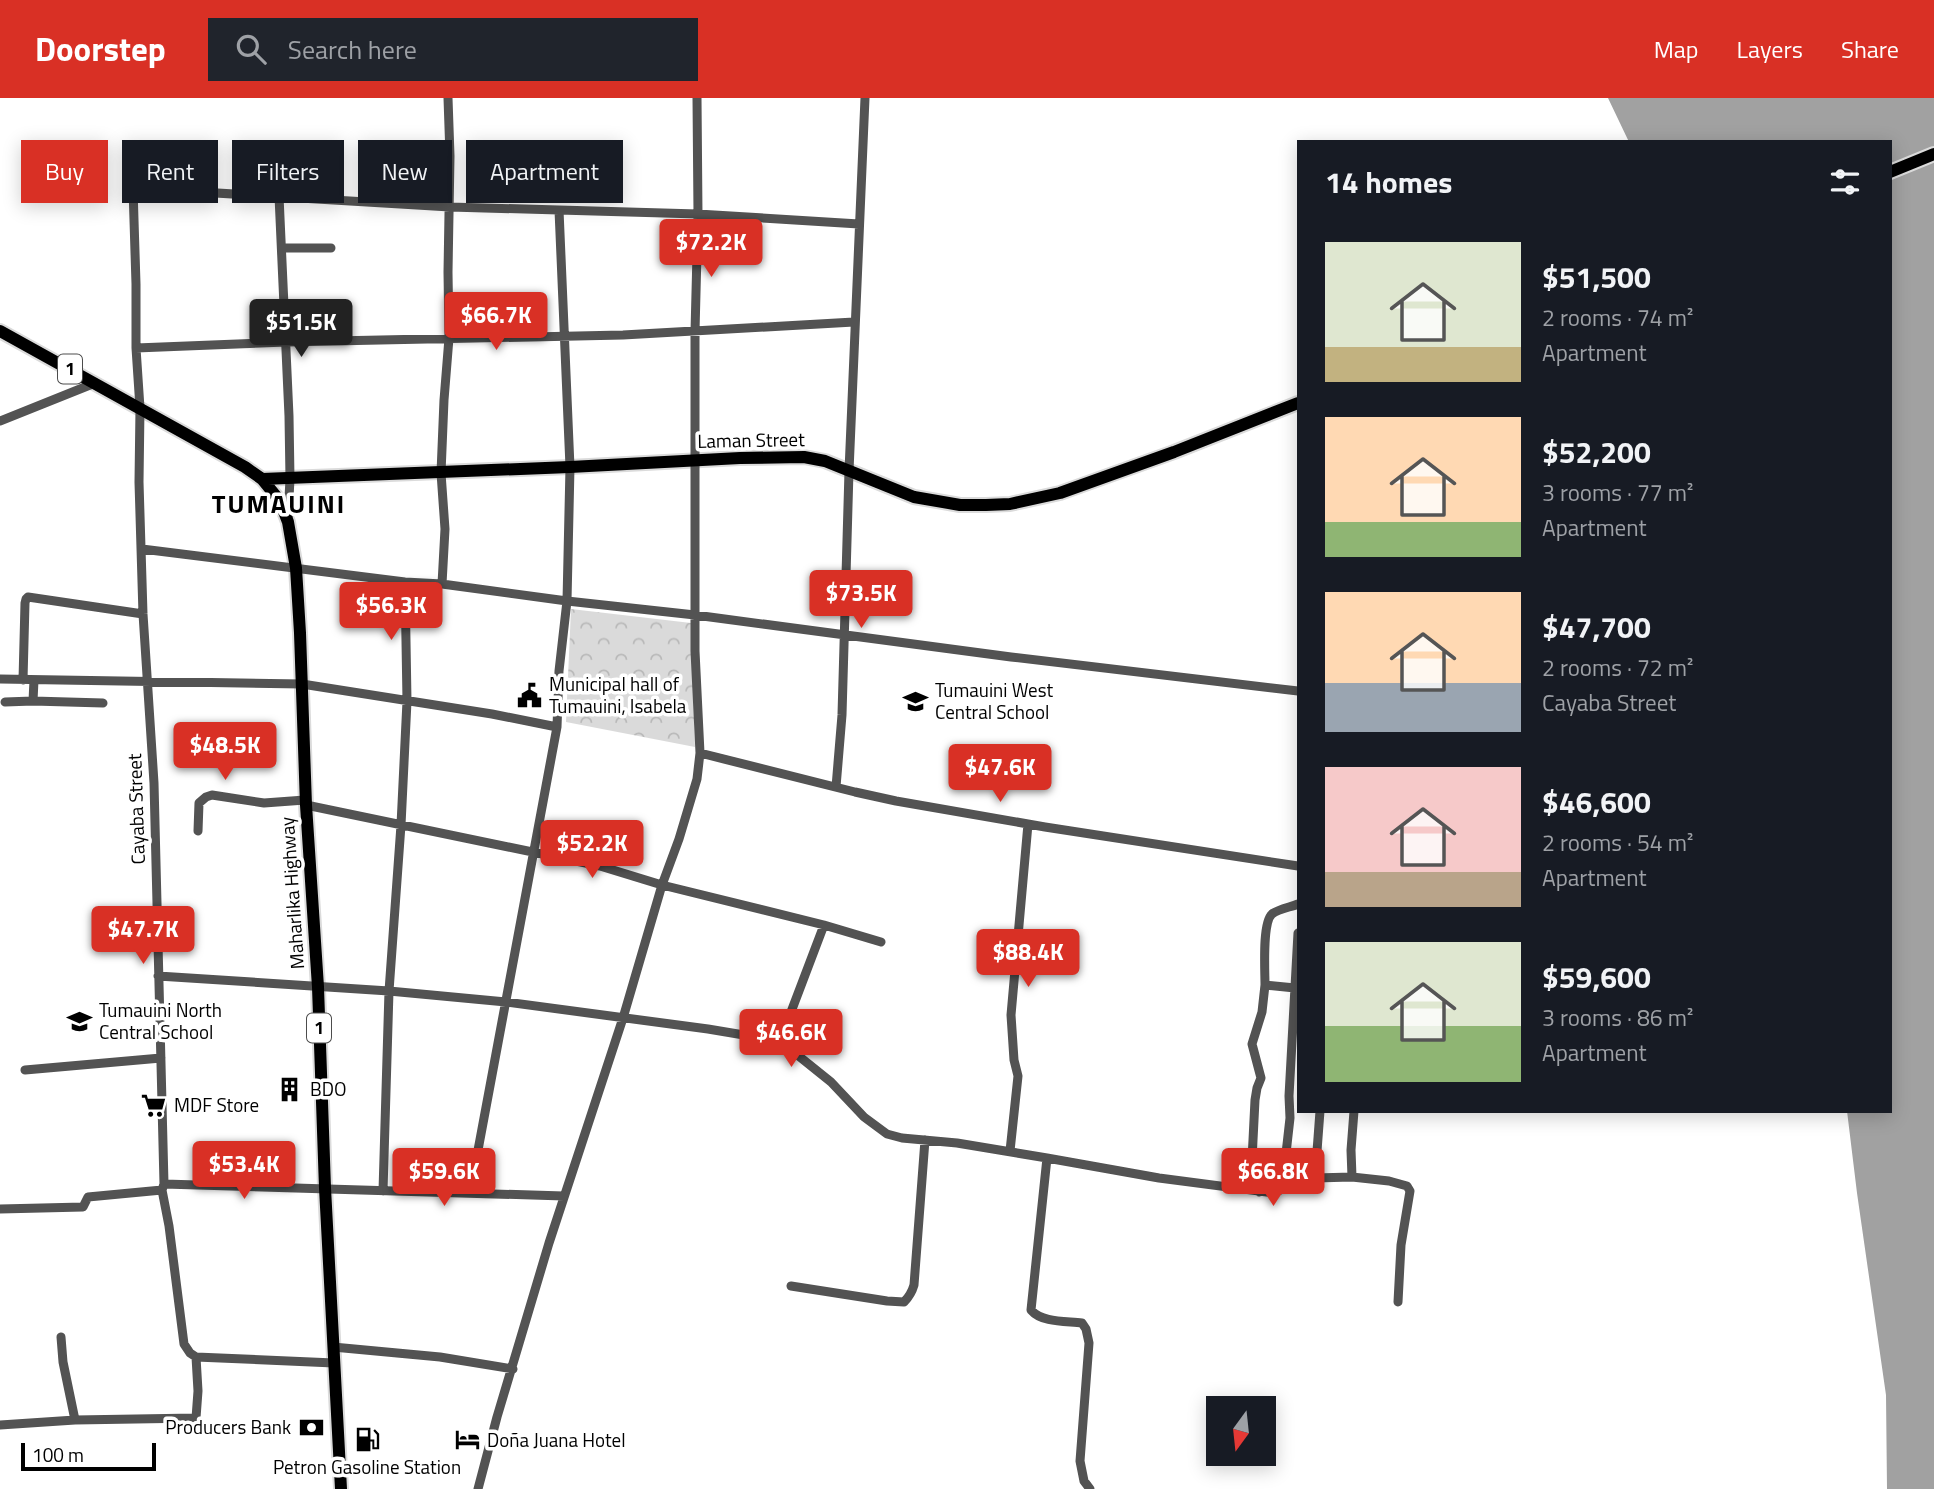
<!DOCTYPE html>
<html lang="en">
<head>
<meta charset="utf-8">
<style>
	:root { --surface:#171b24; --page:#20242c; --text:#f1f3f6; --muted:#9ea1a6; --accent:#d93025 }
	body { margin:0; font-family:"Titillium Web",sans-serif; background:var(--page); color:var(--text); height:100vh; display:flex; flex-direction:column; font-size:26px; white-space:nowrap }
	* { box-sizing:border-box; margin:0 }
	p { font-size:23px; color:var(--muted) }
	.icon { flex:none; width:38px; height:38px; fill:none; stroke:currentColor; stroke-width:2; stroke-linecap:round; stroke-linejoin:round }
	.map { position:relative; flex:1; overflow:hidden }
	.sheet { position:absolute; left:1297px; top:42px; width:595px; height:973px; display:flex; flex-direction:column; background:var(--surface); border-radius:0px; box-shadow:0 4px 18px #0003 }
	.sheet>* { flex:none }
	.top-card { position:absolute; left:21px; top:42px; width:665px; height:63px; display:flex; gap:14px }
	.needle { width:46px; rotate:195deg }
	.tools { position:absolute; left:1206px; top:1298px; display:grid; gap:14px }
	.tools a { display:grid; place-items:center; width:70px; height:70px; border-radius:0px; background:var(--surface); box-shadow:0 4px 18px #0003; font-size:35px }
	.scale { position:absolute; left:21px; bottom:18px; width:135px; box-sizing:border-box; padding-left:7px; border:4px solid #000; border-top:0; font-size:19px; line-height:24px; white-space:nowrap; color:#000; -webkit-text-stroke:5px #fff; paint-order:stroke }
	.price { position:absolute; translate:-50% -60px; padding:0 16px; border-radius:7px; background:var(--accent); color:#fff; font-size:23px; line-height:46px; filter:drop-shadow(0 2px 4px #0008) }
	.price::after { content:''; position:absolute; left:50%; top:42px; width:21px; height:16px; margin-left:-10px; background:inherit; clip-path:polygon(0 0,100% 0,50% 100%) }
	.price.selected { background:#222; color:#fff }
	ul { padding:0; list-style:none }
	li { display:flex; align-items:center; gap:21px; height:175px; padding:0 28px }
	li span { display:grid; place-items:center; flex:none; width:196px; height:140px; border-radius:0px; color:#555 }
	li>.icon { margin-inline-start:auto }
	span .icon { width:84px; height:84px; fill:#fffc; stroke-width:1 }
	li b { font-size:30px }
	h2 { display:flex; justify-content:space-between; align-items:center; height:84px; padding:0 28px; font-size:30px }
	.chip { padding:0 24px; border-radius:0px; background:var(--surface); box-shadow:0 4px 18px #0003; font-size:24px; line-height:63px }
	.chip.selected { background:var(--accent); color:#fff }
	header { display:flex; align-items:center; gap:42px; box-sizing:border-box; height:98px; padding:0 35px; background:var(--accent); color:#fff }
	header strong { font-size:33px }
	nav { display:flex; gap:38px; margin-inline-start:auto; font-size:24px }
	.search { width:490px; height:63px; background:var(--page); display:flex; align-items:center; gap:18px; box-sizing:border-box; padding:0 24px; border-radius:0px; color:var(--muted); font-size:26px }
	.map>svg:first-child { display:block }
	.forest { fill:url(#forest-crowns) }
	.water { fill:#a1a1a1 }
	.lines { fill:none; stroke-linecap:round; stroke-linejoin:round }
	.major-casing { stroke:#dbdbdb; stroke-width:16 }
	.minor { stroke:#535353; stroke-width:9 }
	.major { stroke:#000; stroke-width:12 }
	.labels { text-anchor:middle; stroke-width:7; stroke-linejoin:round; paint-order:stroke }
	.shield { fill:#fff; stroke:#4c4c4c; stroke-width:2 }
	.shield-label { font-size:18px; font-weight:bold; fill:#000 }
	.street-label { font-size:19px; fill:#000; stroke:#fff }
	.poi-label { font-size:19px; fill:#000; stroke:#fff; text-anchor:start }
	.district-label { font-size:26px; font-weight:bold; letter-spacing:2px; fill:#000; stroke:#fff }
</style>
</head>
<body>
<header>
<strong>Doorstep</strong>
<div class="search"><svg class="icon" aria-label="search" viewBox="0 0 24 24"><circle cx="10" cy="10" r="6"/><path d="M15 15l6 6"/></svg>Search here</div>
<nav><a>Map</a><a>Layers</a><a>Share</a></nav>
</header>
<div class="map">
<svg width="1934" height="1391" viewBox="0 0 1934 1391">
	<defs>
		<pattern id="forest-crowns" width="20" height="18" patternUnits="userSpaceOnUse" patternTransform="scale(1.75)"><rect width="20" height="18" fill="#dadada"/><path d="M2 6a3 3 0 1 1 6 0M12 15a3 3 0 1 1 6 0" fill="none" stroke="#b9b9b9"/></pattern>
	</defs>
	<rect width="100%" height="100%" fill="#fff"/>
	<path class="forest" d="M571,511l120,14 4,124 -129,-25z"/>
	<path class="water" d="M1608,0h326v1391h-47l-1,-94 -29,-202 -10,-82h43v-969h-261z"/>
	<g class="lines">
		<defs>
			<path id="major" d="M1890,74l44,-18
				M0,233l245,136 17,12 18,22 8,21 8,46 4,65 6,172 12,182 7,201 16,301
				M262,381l308,-12 170,-9 64,-1 21,4 89,36 46,8h26l24,-1 50,-11 114,-41 124,-49"/>
		</defs>
		<use href="#major" class="major-casing"/>
		<path class="minor" d="M279,98l10,220 1,63 -2,38
			M559,112l139,4 161,10
			M282,150h49
			M136,250l150,-6 337,-7 231,-13
			M0,323l95,-38
			M142,451l263,33 37,2 125,17 128,14 316,42 287,34
			M442,486l3,-55 -4,-56 3,-73 5,-62 -1,-66 2,-116 -2,-58
			M0,581l302,5 190,30 65,13
			M23,582l2,-77 1,-4 2,-2 115,17
			M33,603l1,-21
			M5,604l28,-1 70,2
			M700,655l155,39 41,9 149,26 253,39
			M836,689l6,-72 7,-244 16,-373
			M306,707l294,61 62,19 162,40 57,17
			M198,733l1,-28 7,-6 6,-2 52,8 41,-3
			M158,878l231,15 117,11 202,27 72,12 51,41 33,35 23,17 15,4 55,5 90,15 -16,152c11,13 35,11 51,13l4,6 3,14 -9,118 4,20 6,8
			M1295,890l-30,-3c0,-15 -3,-62 7,-71 6,-5 19,-7 26,-10
			M780,943l44,-116
			M25,972l136,-12
			M1010,1053l8,-75 -4,-16 -3,-45 17,-191
			M1047,1060l112,20 115,15 21,-10 20,-5 37,-1 37,4 18,5 3,5 -9,54 -3,57
			M1352,1079l-1,-27 3,-39
			M1315,1080l5,-67
			M164,1086l400,12
			M1282,1091l8,-71 -1,-22 9,-163
			M383,1093l6,-200 12,-166 6,-124 -2,-119
			M1259,1094l-2,-18 -4,-7 -1,-7 3,-60 2,-12 4,-10 -9,-34 10,-32 3,-27
			M0,1111l83,-2 5,-10 74,-7
			M791,1188l96,15 17,1c6,-6 8,-10 10,-17l11,-145
			M61,1239l2,25 12,58
			M333,1249l107,10 73,12
			M334,1265l-138,-6 -6,-4 -6,-9 -15,-118 -7,-36 2,-6 -10,-401 -11,-169 -4,-132 1,-74 -4,-60v-64l-3,-96 317,19 109,3 11,257 -3,134 -8,70 -2,56 -87,466
			M0,1327l75,-5 121,-2 2,-27 -2,-34
			M478,1391l19,-72 52,-174 74,-225 39,-133 17,-46 18,-60 3,-26 -5,-102v-319l3,-118 -1,-116"/>
		<use href="#major" class="major"/>
	</g>
	<defs>
		<symbol id="civic-bare" viewBox="-9 -9 18 18"><path d="M-.6-6.5H3V-4.5H.6V-3L4-1V1h2V6H-6V1h2V-1L-.6-3ZM-1.2 2.5V6h2.4V2.5Z" fill="#000" stroke="#fff" stroke-width="2.5" paint-order="stroke"/></symbol>
		<symbol id="school-bare" viewBox="-9 -9 18 18"><path d="M0-5L7-2L0 1L-7-2ZM-4 1L0 2.5L4 1V4Q0 6-4 4Z" fill="#000" stroke="#fff" stroke-width="2.5" paint-order="stroke"/></symbol>
		<symbol id="building-bare" viewBox="-9 -9 18 18"><path d="M-4-6H4V6H1V3H-1V6H-4ZM-2.5-4.3h1.7v1.8h-1.7ZM.8-4.3h1.7v1.8H.8ZM-2.5-1h1.7V.8h-1.7ZM.8-1h1.7V.8H.8Z" fill="#000" stroke="#fff" stroke-width="2.5" paint-order="stroke"/></symbol>
		<symbol id="supermarket-bare" viewBox="-9 -9 18 18"><path d="M-6-5.5h2.5l.6 2H6L4.5 2H-2.5L-4.4-4H-6ZM-1.5 3.2a1.3 1.3 0 1 0 .1 0ZM3 3.2a1.3 1.3 0 1 0 .1 0Z" fill="#000" stroke="#fff" stroke-width="2.5" paint-order="stroke"/></symbol>
		<symbol id="bank-bare" viewBox="-9 -9 18 18"><path d="M-6-4H6V4H-6ZM0-2.3a2.3 2.3 0 1 0 0 4.6a2.3 2.3 0 1 0 0-4.6Z" fill="#000" stroke="#fff" stroke-width="2.5" paint-order="stroke"/></symbol>
		<symbol id="fuel-bare" viewBox="-9 -9 18 18"><path d="M-5.5-6h7V0h2V4h1.3V-2.5L3-4.5l.8-.8L6-3V5H2.5V1h-1V6h-7ZM-4.2-4.7v3.2H.2V-4.7Z" fill="#000" stroke="#fff" stroke-width="2.5" paint-order="stroke"/></symbol>
		<symbol id="hotel-bare" viewBox="-9 -9 18 18"><path d="M-6-4.5h1.5V1H6V5H4.5V3h-9V5H-6ZM-4 0a1.8 1.8 0 1 1 3.6 0ZM.5 0V-2.5h3Q6-2.5 6 0Z" fill="#000" stroke="#fff" stroke-width="2.5" paint-order="stroke"/></symbol>
	</defs>
	<g fill-rule="evenodd">
		<use href="#civic-bare" x="512" y="580" width="35" height="35"/>
		<use href="#school-bare" x="898" y="586" width="35" height="35"/>
		<use href="#school-bare" x="62" y="906" width="35" height="35"/>
		<use href="#building-bare" x="272" y="974" width="35" height="35"/>
		<use href="#supermarket-bare" x="136" y="990" width="35" height="35"/>
		<use href="#bank-bare" x="294" y="1312" width="35" height="35"/>
		<use href="#fuel-bare" x="350" y="1324" width="35" height="35"/>
		<use href="#hotel-bare" x="450" y="1324" width="35" height="35"/>
	</g>
	<g class="labels">
		<g class="shield">
			<rect x="58" y="256.5" width="24" height="29" rx="5"/>
			<rect x="307" y="915.5" width="24" height="29" rx="5"/>
		</g>
		<g class="shield-label">
			<text x="70" y="277">1</text>
			<text x="319" y="936">1</text>
		</g>
		<g class="street-label">
			<text transform="translate(751 342) rotate(-1)" y="7">Laman Street</text>
			<text transform="translate(136 711) rotate(-92)" y="7">Cayaba Street</text>
			<text transform="translate(292 795) rotate(-94)" y="7">Maharlika Highway</text>
		</g>
		<g class="poi-label">
			<text x="549" y="593">Municipal hall of<tspan x="549" dy="22">Tumauini, Isabela</tspan></text>
			<text x="935" y="599">Tumauini West<tspan x="935" dy="22">Central School</tspan></text>
			<text x="99" y="919">Tumauini North<tspan x="99" dy="22">Central School</tspan></text>
			<text x="310" y="998">BDO</text>
			<text x="174" y="1014">MDF Store</text>
			<text x="291" y="1336" text-anchor="end">Producers Bank</text>
			<text x="487" y="1349">Doña Juana Hotel</text>
			<text x="367" y="1376" text-anchor="middle">Petron Gasoline Station</text>
		</g>
		<g class="district-label">
			<text x="279" y="415">TUMAUINI</text>
		</g>
	</g>
</svg>
<div class="tools">
<a><svg class="needle" viewBox="-14 -14 28 28"><path d="M0-13l5 13h-10z" fill="#e53935"/><path d="M0 13l5-13h-10z" fill="#9ea1a6"/></svg></a>
</div>
<div class="scale">100 m</div>
<b class="price" style="left:711px;top:181px">$72.2K</b>
<b class="price" style="left:496px;top:254px">$66.7K</b>
<b class="price selected" style="left:301px;top:261px">$51.5K</b>
<b class="price" style="left:861px;top:532px">$73.5K</b>
<b class="price" style="left:391px;top:544px">$56.3K</b>
<b class="price" style="left:225px;top:684px">$48.5K</b>
<b class="price" style="left:1000px;top:706px">$47.6K</b>
<b class="price" style="left:592px;top:782px">$52.2K</b>
<b class="price" style="left:143px;top:868px">$47.7K</b>
<b class="price" style="left:1028px;top:891px">$88.4K</b>
<b class="price" style="left:791px;top:971px">$46.6K</b>
<b class="price" style="left:244px;top:1103px">$53.4K</b>
<b class="price" style="left:444px;top:1110px">$59.6K</b>
<b class="price" style="left:1273px;top:1110px">$66.8K</b>
<div class="top-card">
<a class="chip selected">Buy</a>
<a class="chip">Rent</a>
<a class="chip">Filters</a>
<a class="chip">New</a>
<a class="chip">Apartment</a>
</div>
<section class="sheet">
<h2>14 homes<svg class="icon" aria-label="filters" viewBox="0 0 24 24"><path d="M4 7h16M4 17h16"/><circle cx="9" cy="7" r="2"/><circle cx="15" cy="17" r="2"/></svg></h2>
<ul>
<li><span style="background:linear-gradient(#dfe7d0 75%,#c2b280 0)"><svg class="icon" aria-label="home" viewBox="0 0 24 24"><path d="M3 11l9-7 9 7M6 9v11h12V9"/></svg></span><div><b>$51,500</b><p>2 rooms · 74 m²</p><p>Apartment</p></div></li>
<li><span style="background:linear-gradient(#ffd9b3 75%,#8fb573 0)"><svg class="icon" aria-label="home" viewBox="0 0 24 24"><path d="M3 11l9-7 9 7M6 9v11h12V9"/></svg></span><div><b>$52,200</b><p>3 rooms · 77 m²</p><p>Apartment</p></div></li>
<li><span style="background:linear-gradient(#ffd9b3 65%,#9aa5b1 0)"><svg class="icon" aria-label="home" viewBox="0 0 24 24"><path d="M3 11l9-7 9 7M6 9v11h12V9"/></svg></span><div><b>$47,700</b><p>2 rooms · 72 m²</p><p>Cayaba Street</p></div></li>
<li><span style="background:linear-gradient(#f6c9c9 75%,#b9a48a 0)"><svg class="icon" aria-label="home" viewBox="0 0 24 24"><path d="M3 11l9-7 9 7M6 9v11h12V9"/></svg></span><div><b>$46,600</b><p>2 rooms · 54 m²</p><p>Apartment</p></div></li>
<li><span style="background:linear-gradient(#dfe7d0 60%,#8fb573 0)"><svg class="icon" aria-label="home" viewBox="0 0 24 24"><path d="M3 11l9-7 9 7M6 9v11h12V9"/></svg></span><div><b>$59,600</b><p>3 rooms · 86 m²</p><p>Apartment</p></div></li>
</ul>
</section>
</div>
</body>
</html>
